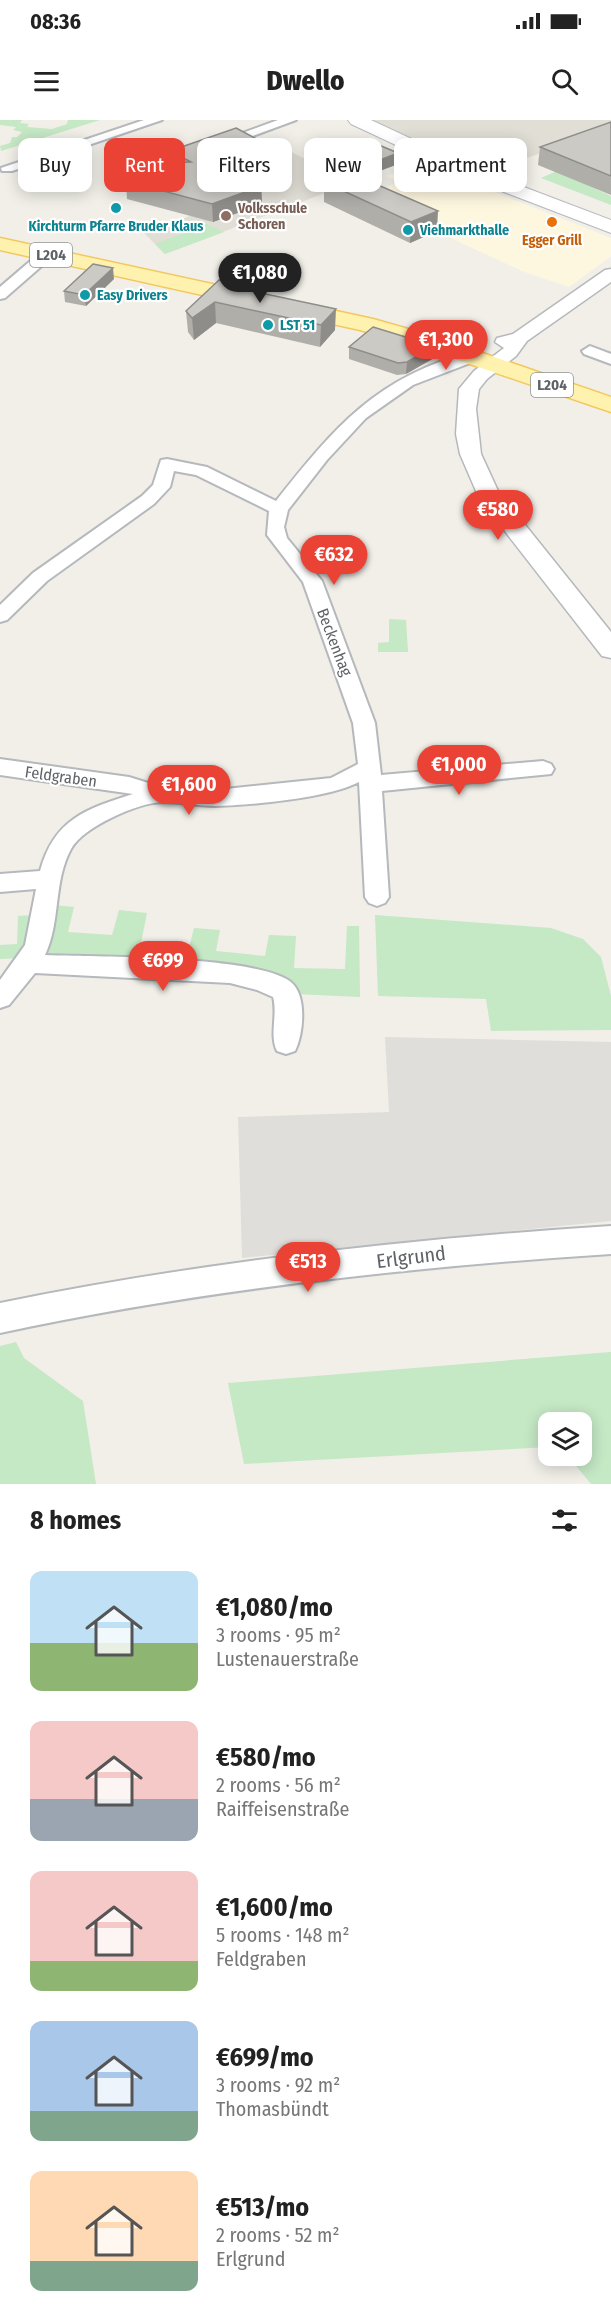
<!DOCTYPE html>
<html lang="en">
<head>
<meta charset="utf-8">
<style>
	:root { --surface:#fff; --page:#f6f6f6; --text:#222; --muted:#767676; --accent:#ea4335 }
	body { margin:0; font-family:"Fira Sans Condensed",sans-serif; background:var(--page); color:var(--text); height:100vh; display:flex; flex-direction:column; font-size:22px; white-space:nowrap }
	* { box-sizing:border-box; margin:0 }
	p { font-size:20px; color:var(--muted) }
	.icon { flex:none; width:33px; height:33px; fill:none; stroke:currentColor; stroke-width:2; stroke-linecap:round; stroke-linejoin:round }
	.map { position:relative; height:1364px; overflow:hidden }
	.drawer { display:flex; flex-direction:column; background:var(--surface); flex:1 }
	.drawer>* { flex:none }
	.hud { position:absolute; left:18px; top:18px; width:576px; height:54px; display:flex; gap:12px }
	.fabs { position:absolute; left:538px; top:1292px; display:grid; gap:12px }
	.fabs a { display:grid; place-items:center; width:54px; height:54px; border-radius:12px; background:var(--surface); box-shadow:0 3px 15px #0003; font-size:30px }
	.price { position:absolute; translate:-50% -51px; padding:0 14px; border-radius:21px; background:var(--accent); color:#fff; font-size:20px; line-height:39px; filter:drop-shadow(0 2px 3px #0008) }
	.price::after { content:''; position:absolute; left:50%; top:36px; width:18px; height:14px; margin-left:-9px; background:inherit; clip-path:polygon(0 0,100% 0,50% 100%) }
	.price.on { background:#222; color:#fff }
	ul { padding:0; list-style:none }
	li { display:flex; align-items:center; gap:18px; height:150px; padding:0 30px }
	li span { display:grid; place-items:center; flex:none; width:168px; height:120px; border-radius:12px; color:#555 }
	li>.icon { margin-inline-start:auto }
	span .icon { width:72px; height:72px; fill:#fffc; stroke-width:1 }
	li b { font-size:26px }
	h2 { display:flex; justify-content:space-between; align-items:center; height:72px; padding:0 30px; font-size:26px }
	.tag { padding:0 21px; border-radius:12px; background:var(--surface); box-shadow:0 3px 15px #0003; font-size:21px; line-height:54px }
	.tag.on { background:var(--accent); color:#fff }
	.status { display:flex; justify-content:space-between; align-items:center; height:42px; padding:0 30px; background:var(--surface); direction:ltr }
	.status svg { height:16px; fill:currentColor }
	header { display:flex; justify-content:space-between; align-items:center; height:78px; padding:0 30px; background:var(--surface); font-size:27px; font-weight:800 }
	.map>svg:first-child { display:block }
	.commercial { fill:#fef7e0 }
	.industrial { fill:#e0deda }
	.education { fill:#e1ded6 }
	.green { fill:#c5e8c5 }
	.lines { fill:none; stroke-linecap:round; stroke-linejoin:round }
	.minor-casing { stroke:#b5b8bc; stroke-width:4 }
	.tertiary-casing { stroke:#b5b8bc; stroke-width:3 }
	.secondary-casing { stroke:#b6babf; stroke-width:2 }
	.primary-casing { stroke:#f2c960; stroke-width:3 }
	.minor { fill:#fff; fill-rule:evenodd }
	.tertiary { fill:#fff; fill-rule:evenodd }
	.secondary { fill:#fff; fill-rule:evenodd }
	.primary { fill:#fff2af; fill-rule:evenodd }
	.wall { fill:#afaea9 }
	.shaded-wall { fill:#8f8d8a }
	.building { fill:#cccac5; stroke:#8f8d8a; stroke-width:1.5 }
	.culture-dot { fill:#0f9aa8; stroke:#fff; stroke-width:2 }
	.education-dot { fill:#8d6e63; stroke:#fff; stroke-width:2 }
	.food-dot { fill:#e8710a; stroke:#fff; stroke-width:2 }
	.labels { text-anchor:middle; stroke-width:4.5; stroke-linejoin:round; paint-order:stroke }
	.far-education-label { font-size:14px; font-weight:bold; fill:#785e54; stroke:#fff; text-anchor:start }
	.far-culture-label { font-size:14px; font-weight:bold; fill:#0d838f; stroke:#fff; text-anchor:start }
	.far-food-label { font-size:14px; font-weight:bold; fill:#c56008; stroke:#fff }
	.shield { fill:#fff; stroke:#8f9295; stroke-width:1.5 }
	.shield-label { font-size:15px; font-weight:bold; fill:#5f6368 }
	.street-label { font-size:16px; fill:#5f6368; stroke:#fff }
	.near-street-label { font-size:20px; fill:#5f6368; stroke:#fff }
</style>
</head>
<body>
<div class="status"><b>08:36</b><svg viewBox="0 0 49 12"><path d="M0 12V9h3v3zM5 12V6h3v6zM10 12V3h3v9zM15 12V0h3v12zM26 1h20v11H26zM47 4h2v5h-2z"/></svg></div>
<header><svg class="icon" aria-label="menu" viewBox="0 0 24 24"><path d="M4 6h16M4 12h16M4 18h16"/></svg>Dwello<svg class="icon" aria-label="search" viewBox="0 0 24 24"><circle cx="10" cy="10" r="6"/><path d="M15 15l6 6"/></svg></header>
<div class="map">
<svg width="611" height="1364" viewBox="0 0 611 1364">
	<rect width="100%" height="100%" fill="#f1efe8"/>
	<path class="commercial" d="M426,42l43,20 142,56v18l-42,31 -47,-16 -123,-57 -46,-12 46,-20 -13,-6z"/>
	<path class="industrial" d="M385,917l226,5v179l-369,37 -4,-141 151,-5z"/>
	<path class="education" d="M369,0h242v8l-126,45z
		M291,32l25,12 12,-5 39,18 -202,77 -21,-21 86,-32 -31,-15z"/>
	<path class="green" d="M0,0h22l-2,3 9,1 -2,3 25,2 15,-5 1,-4h32l-99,31 -1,-5 10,-3 2,-6h5l5,-5 -9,-2 3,-3 -16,-2z
		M557,51l54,25v9l-70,-27z
		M207,104l17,8 -59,22 -10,-10z
		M389,499l17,1 2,32h-30v-9l11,-1z
		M53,785l21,2 -6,25 44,3 7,-25 28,3 -6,30 48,5 5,-20 26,2 -4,21 49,5 4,-21 27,1 -2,32 51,1 2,-43h12l1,71 -65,-3 -9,-13 -242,-24z
		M35,795l-5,25 -9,18 -21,1v-14l17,-1 1,-28z
		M375,795l176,13 32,11 18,18 10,39v34l-120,1 -5,-32 -108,-3z
		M16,1222l8,16 59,43 13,83h-96v-138z
		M611,1232v132h-20l-24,-29h15v-33h-33v25l-305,17 -16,-81z"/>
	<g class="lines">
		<defs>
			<path id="minor" d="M144,0h18l-150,51h-10l-1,-3z
				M278,0h18l-170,63h-10l-2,-3z
				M47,130l5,1v6l-47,41 -5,1v-12l42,-36z
				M590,226l21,8v10l-27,-10 -2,-3z
				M472,232l8,5 -2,3 -65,25 -47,33 -39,42 -39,50 -4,17 3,11 35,43 53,142 6,52 162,-14 8,3 3,5 -3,5 -169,17 7,106 -4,6 -8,3 -8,-3 -4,-6 -6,-115c-30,16 -107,23 -143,24 -18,0 -36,-4 -54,-4 -25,1 -79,25 -91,47 -18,33 -10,73 -26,106 45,2 221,0 248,29 14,15 10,51 2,67l-9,3 -9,-3c-8,-16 1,-36 -4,-54l-16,-7 -27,-7 -195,-10 -26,32 -9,3v-28l25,-35 11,-56 -36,3v-18l40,-3c14,-52 46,-62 93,-77l-133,-19v-16l129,18 29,9 58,4 115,-12 27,-14 -5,-41 -50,-141 -36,-47 2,-24 -73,-36 -22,-4 -4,16 -16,17 -107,77 -40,39 -7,2v-17l33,-32 109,-77 11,-11 8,-25 6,-1 40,8 69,34c58,-73 101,-125 196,-149z
				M611,1106v28c-204,13 -411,36 -611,79v-30c201,-41 407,-64 611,-77z"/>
			<path id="tertiary" d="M611,149v13l-84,59 -11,15 -29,23 -8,10 -3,20 5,45 17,37 113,141v26l-9,-2 -112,-144 -14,-21 -16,-37 -4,-20 3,-45 15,-18 30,-23 -9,-6 2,-4 16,-4 92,-64z"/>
			<path id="secondary" d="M348,0h23l103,48 137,52v13l-149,-57 -111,-52z"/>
			<path id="primary" d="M0,118l373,81 60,17 178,61v15l-194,-66 -57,-16 -360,-80z"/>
		</defs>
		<use href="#minor" class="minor-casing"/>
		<use href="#tertiary" class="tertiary-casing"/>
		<use href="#secondary" class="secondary-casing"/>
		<use href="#primary" class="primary-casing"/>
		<use href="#minor" class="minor"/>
		<use href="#tertiary" class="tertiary"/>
		<use href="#secondary" class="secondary"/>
		<use href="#primary" class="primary"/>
	</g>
	<path class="wall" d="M611,2v73l-73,-30 2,-18z
		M170,31l111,19 -28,10 8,4 1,18 -5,2v2l-44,16 -86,-23 -1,-18 44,-18z
		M345,33h53v11l-29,11 -24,-12z
		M324,62l113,49 -27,12 -86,-41z
		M236,156l44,3 -20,13 -19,-4 94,42 -15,17 -104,-24 -22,17 -6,-8 -2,-21 50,-27z
		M114,159l-28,27 -21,-4 -1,-11z
		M349,227l85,11 -28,16 -9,1 -48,-16z"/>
	<path class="shaded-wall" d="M281,32v18l-48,17 -1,-17z
		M398,33v11l-29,11 1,-11z
		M261,64l1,18 -5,2v2l-44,16 -1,-18z
		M438,91l-1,20 -27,12 1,-21z
		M279,147l1,12 -20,13v-11z
		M113,148l1,11 -28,27 -2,-11z
		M215,182l1,21 -22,17 -2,-22z
		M336,189l-1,21 -15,17 1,-22z
		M435,226l-1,12 -28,16 1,-12z"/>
	<path class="building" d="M611,2v54l-71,-29z
		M236,8l45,24 -49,18 29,14 -7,3 2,1 -44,16 -86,-23v-13l9,-3 56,-3 -21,-11z
		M374,23l24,10 -28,11 -25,-11z
		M348,52l90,39 -27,11 -87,-40z
		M257,141l22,6 -19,14 -24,-5z
		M93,144l20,4 -29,27 -20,-4z
		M219,160l21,5 -3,3 99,21 -15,16 -106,-23 -23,16 -6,-7z
		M373,207l62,19 -28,16 -9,1 -49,-16z"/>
	<g class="culture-dot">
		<circle cx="116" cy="88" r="6"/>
		<circle cx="408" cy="110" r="6"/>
		<circle cx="85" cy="175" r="6"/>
		<circle cx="268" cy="205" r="6"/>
	</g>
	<circle class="education-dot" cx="226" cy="96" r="6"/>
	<circle class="food-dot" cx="552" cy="102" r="6"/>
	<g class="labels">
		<g class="far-education-label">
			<text x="238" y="93">Volksschule<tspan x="238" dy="16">Schoren</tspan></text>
		</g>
		<g class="far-culture-label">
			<text x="116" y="111" text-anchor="middle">Kirchturm Pfarre Bruder Klaus</text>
			<text x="420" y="115">Viehmarkthalle</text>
			<text x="97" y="180">Easy Drivers</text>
			<text x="280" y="210">LST 51</text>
		</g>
		<g class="far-food-label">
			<text x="552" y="125">Egger Grill</text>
		</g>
		<g class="shield">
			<rect x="30" y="123" width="42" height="24" rx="4.5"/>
			<rect x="531" y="253" width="42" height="24" rx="4.5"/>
		</g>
		<g class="shield-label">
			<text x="51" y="140">L204</text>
			<text x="552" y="270">L204</text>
		</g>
		<g class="street-label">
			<text transform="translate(335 522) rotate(69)" y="6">Beckenhag</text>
			<text transform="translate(61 656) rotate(8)" y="6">Feldgraben</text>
		</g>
		<g class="near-street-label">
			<text transform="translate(411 1137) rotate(-7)" y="7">Erlgrund</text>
		</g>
	</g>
</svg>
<div class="fabs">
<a><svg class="icon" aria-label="layers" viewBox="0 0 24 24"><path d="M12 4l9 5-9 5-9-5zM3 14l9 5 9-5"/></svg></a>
</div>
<b class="price on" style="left:260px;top:184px">€1,080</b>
<b class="price" style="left:446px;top:251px">€1,300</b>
<b class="price" style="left:498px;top:421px">€580</b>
<b class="price" style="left:334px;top:466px">€632</b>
<b class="price" style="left:459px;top:676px">€1,000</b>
<b class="price" style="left:189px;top:696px">€1,600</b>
<b class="price" style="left:163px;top:872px">€699</b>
<b class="price" style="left:308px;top:1173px">€513</b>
<div class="hud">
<a class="tag">Buy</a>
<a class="tag on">Rent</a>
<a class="tag">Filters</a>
<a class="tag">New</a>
<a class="tag">Apartment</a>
</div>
</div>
<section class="drawer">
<h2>8 homes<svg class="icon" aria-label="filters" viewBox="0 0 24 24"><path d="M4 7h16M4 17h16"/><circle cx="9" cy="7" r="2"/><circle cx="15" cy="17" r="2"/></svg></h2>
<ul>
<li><span style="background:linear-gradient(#bfe0f5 60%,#8fb573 0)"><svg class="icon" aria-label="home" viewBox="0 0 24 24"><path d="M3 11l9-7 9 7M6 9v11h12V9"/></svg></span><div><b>€1,080/mo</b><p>3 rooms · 95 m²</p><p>Lustenauerstraße</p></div></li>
<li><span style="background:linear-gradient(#f6c9c9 65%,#9aa5b1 0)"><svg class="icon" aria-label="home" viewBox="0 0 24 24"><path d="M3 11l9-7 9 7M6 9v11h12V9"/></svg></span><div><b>€580/mo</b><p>2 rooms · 56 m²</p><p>Raiffeisenstraße</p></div></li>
<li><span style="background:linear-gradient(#f6c9c9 75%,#8fb573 0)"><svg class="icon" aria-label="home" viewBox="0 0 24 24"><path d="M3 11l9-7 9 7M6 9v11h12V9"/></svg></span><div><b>€1,600/mo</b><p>5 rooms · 148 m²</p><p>Feldgraben</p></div></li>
<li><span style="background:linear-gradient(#a9c7e8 75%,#7fa58c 0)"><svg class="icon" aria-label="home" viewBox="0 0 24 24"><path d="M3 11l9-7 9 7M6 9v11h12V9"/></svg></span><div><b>€699/mo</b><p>3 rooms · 92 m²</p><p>Thomasbündt</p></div></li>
<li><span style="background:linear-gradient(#ffd9b3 75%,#7fa58c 0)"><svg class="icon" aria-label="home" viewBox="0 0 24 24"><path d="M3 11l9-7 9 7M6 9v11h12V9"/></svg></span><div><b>€513/mo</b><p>2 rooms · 52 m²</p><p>Erlgrund</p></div></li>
</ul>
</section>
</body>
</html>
